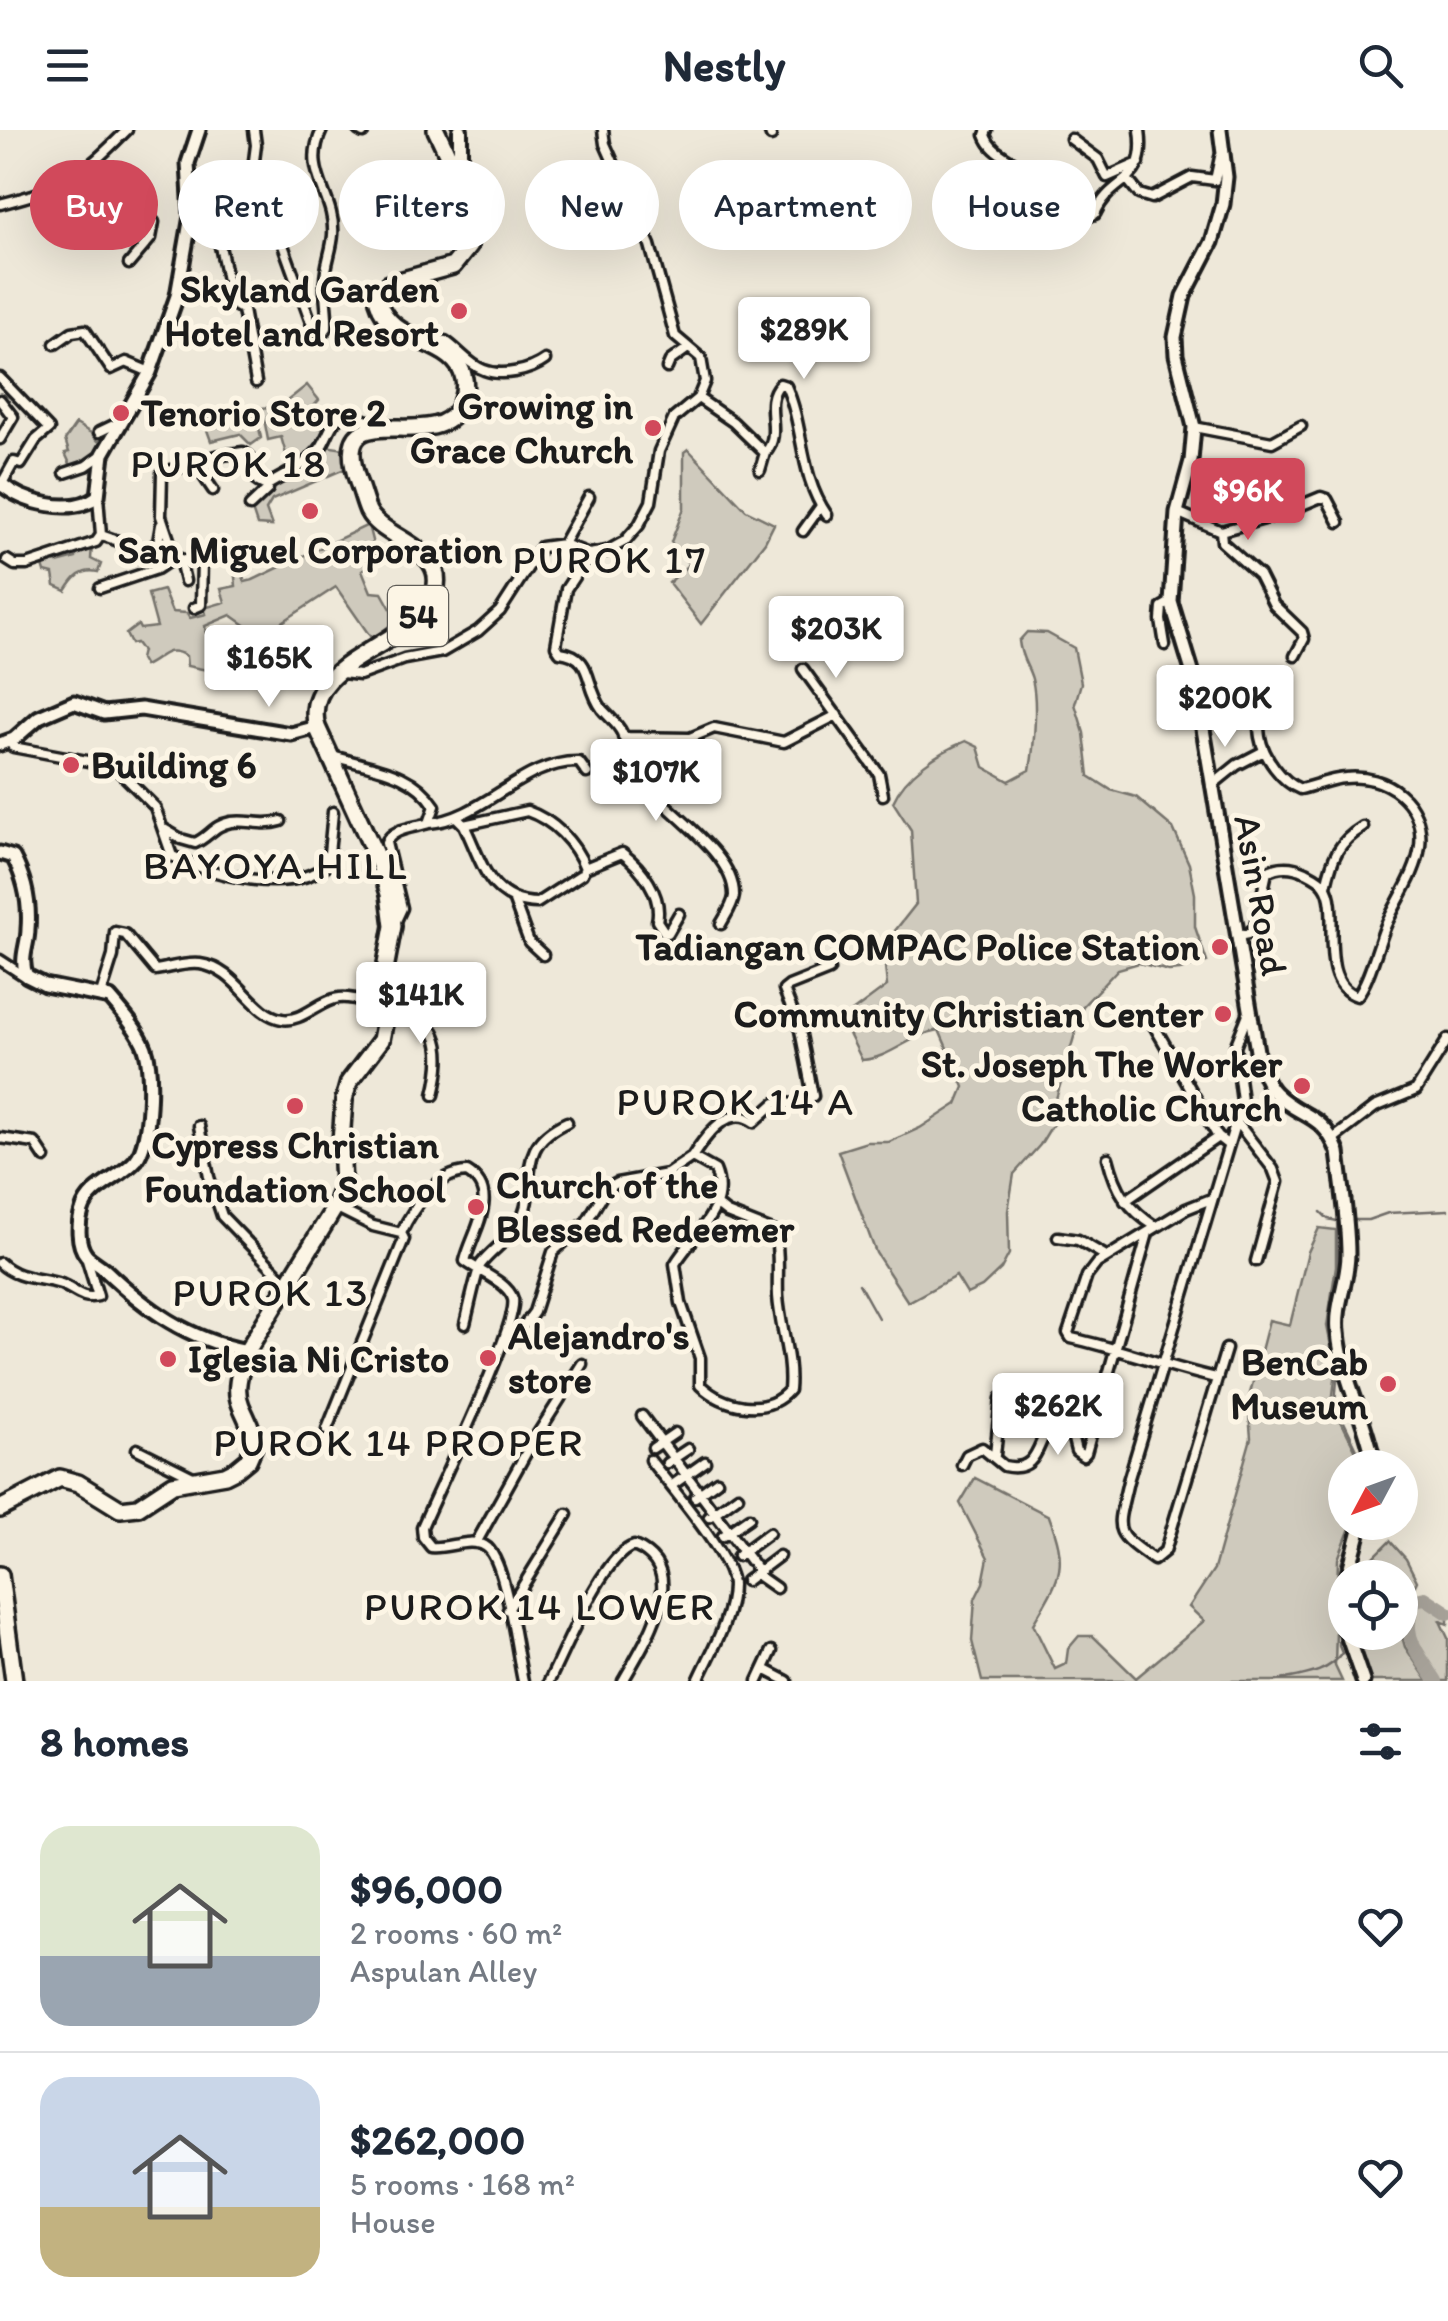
<!DOCTYPE html>
<html lang="en">
<head>
<meta charset="utf-8">
<style>
	:root { --surface:#fff; --page:#f2f2f3; --text:#1f2937; --muted:#747a83; --line:#e0e1e3; --accent:#d1495b }
	body { margin:0; font-family:Itim,sans-serif; background:var(--page); color:var(--text); height:100vh; display:flex; flex-direction:column; font-size:38px; white-space:nowrap }
	* { box-sizing:border-box; margin:0 }
	p { font-size:32px; color:var(--muted) }
	.icon { flex:none; width:55px; height:55px; fill:none; stroke:currentColor; stroke-width:2; stroke-linecap:round; stroke-linejoin:round }
	.map { position:relative; height:1551px; overflow:hidden }
	.drawer { display:flex; flex-direction:column; background:var(--surface); flex:1 }
	.drawer>* { flex:none }
	.hud { position:absolute; left:30px; top:30px; width:1390px; height:90px; display:flex; gap:20px }
	.needle { width:65px; rotate:229deg }
	.controls { position:absolute; left:1328px; top:1320px; display:grid; gap:20px }
	.controls a { display:grid; place-items:center; width:90px; height:90px; border-radius:50%; background:var(--surface); box-shadow:0 10px 40px #0002; font-size:50px }
	.price { position:absolute; translate:-50% -85px; padding:0 22px; border-radius:10px; background:#fff; color:#222; font-size:32px; line-height:65px; filter:drop-shadow(0 2px 5px #0008) }
	.price::after { content:''; position:absolute; left:50%; top:60px; width:30px; height:22px; margin-left:-15px; background:inherit; clip-path:polygon(0 0,100% 0,50% 100%) }
	.price.current { background:var(--accent); color:#fff }
	ul { padding:0; list-style:none }
	li { display:flex; align-items:center; gap:30px; height:250px; padding:0 40px }
	li+li { border-top:2px solid var(--line) }
	li span { display:grid; place-items:center; flex:none; width:280px; height:200px; border-radius:30px; color:#555 }
	li>.icon { margin-inline-start:auto }
	span .icon { width:120px; height:120px; fill:#fffc; stroke-width:1 }
	li b { font-size:42px }
	h2 { display:flex; justify-content:space-between; align-items:center; height:120px; padding:0 40px; font-size:42px }
	.tag { padding:0 35px; border-radius:45px; background:var(--surface); box-shadow:0 10px 40px #0002; font-size:35px; line-height:90px }
	.tag.current { background:var(--accent); color:#fff }
	header { display:flex; justify-content:space-between; align-items:center; height:130px; padding:0 40px; background:var(--surface); font-size:45px; font-weight:700 }
	.map>svg:first-child { display:block }
	.green { fill:#cfcabd; stroke:#76736c; stroke-width:2.5 }
	.lines { fill:none; stroke-linecap:round; stroke-linejoin:round }
	.stream { stroke:#6f6c67; stroke-width:2.5 }
	.river { stroke:#a7a299; stroke-width:14 }
	.street-casing { stroke:#1c1c1c; stroke-width:15 }
	.secondary-casing { stroke:#1c1c1c; stroke-width:19 }
	.primary-casing { stroke:#1c1c1c; stroke-width:20 }
	.highway-casing { stroke:#1c1c1c; stroke-width:22 }
	.street { stroke:#fcf5e5; stroke-width:8 }
	.secondary { stroke:#fcf5e5; stroke-width:11 }
	.primary { stroke:#fcf5e5; stroke-width:12 }
	.highway { stroke:#fcf5e5; stroke-width:15 }
	.poi-dot { fill:#d1495b; stroke:#fcf5e5; stroke-width:4 }
	.labels { text-anchor:middle; stroke-width:10; stroke-linejoin:round; paint-order:stroke }
	.shield { fill:#fcf5e5; stroke:#5f5d58; stroke-width:2.5 }
	.shield-label { font-size:35px; font-weight:bold; fill:#1c1c1c }
	.poi-label { font-size:38px; font-weight:bold; fill:#1c1c1c; stroke:#fcf5e5; text-anchor:end }
	.street-label { font-size:38px; fill:#1c1c1c; stroke:#fcf5e5 }
	.neighbourhood-label { font-size:40px; letter-spacing:2.5px; fill:#1c1c1c; stroke:#fcf5e5 }
</style>
</head>
<body>
<header><svg class="icon" aria-label="menu" viewBox="0 0 24 24"><path d="M4 6h16M4 12h16M4 18h16"/></svg>Nestly<svg class="icon" aria-label="search" viewBox="0 0 24 24"><circle cx="10" cy="10" r="6"/><path d="M15 15l6 6"/></svg></header>
<div class="map">
<svg width="1448" height="1551" viewBox="0 0 1448 1551">
	<rect width="100%" height="100%" fill="#eee8d9"/>
	<filter id="ink" filterUnits="userSpaceOnUse"><feTurbulence type="fractalNoise" baseFrequency=".01" numOctaves="2"/><feDisplacementMap in="SourceGraphic" scale="20" xChannelSelector="R" yChannelSelector="G"/><feConvolveMatrix kernelMatrix="1 2 1 2 8 2 1 2 1" color-interpolation-filters="sRGB"/></filter>
	<g filter="url(#ink)">
		<path class="green" d="M307,255l12,15 -6,7 4,11 -3,5 10,6 -13,23 -21,16 -9,-31 -13,3 -6,-32 20,-3z
			M238,279l5,12 14,-4 4,21 -10,7 -11,-11 -29,7 -8,-22z
			M76,294l15,9 7,8h8l-6,11 -28,16 -7,-15 4,-1 -4,-12z
			M325,316l20,3 2,19 -75,32 -6,10 6,16 -15,-1 -6,-18 28,-24 24,-14z
			M688,319l58,61 28,14 -9,18 -64,82 -32,-41 20,-19 -18,-22 13,-34v-56z
			M368,395l9,35 -15,10 9,22 11,1 9,16 33,-18 -1,8 -6,6 -45,34 -36,-52 -75,49 -30,-21 -26,11 3,19 14,28 -35,-7 -1,-10c-20,-12 -25,3 -42,10l-4,-7 2,-8 -6,-8 -5,1 -5,-10 12,-9 2,4 17,-2 -9,-33 15,-4 9,22 15,1 3,5 16,-4 -2,-6 21,-6 -4,-13 15,-3 -3,-27 4,-1 8,24 8,-2z
			M92,416l-1,13 10,5 -3,8c-16,-4 -24,6 -32,19l-11,-5 -2,-12 -8,-2 -3,-10 13,-5 2,6 19,-5v-7z
			M1027,502l20,1 27,15 7,35 -6,21 9,29 5,43 22,14 25,7 37,31 16,36 6,30v33l12,35 -27,8 -11,1 -30,-8 -21,6 -35,37 -27,93 -2,23 -14,23 -26,29 -6,37 1,43 -8,15 -19,18 -15,7 -11,-18 -48,26 -32,-49 -38,-102 29,-9h22l31,-14 37,-24 7,-17 -25,-57c-30,5 -47,28 -77,30l-16,-32 6,-16 35,-26 -4,-40 33,-42 -5,-74 -18,-28c12,-28 46,-50 73,-61l12,6 6,20 25,14 21,-11c4,-23 8,-68 2,-91 -4,-14 -11,-20 -13,-38z
			M1319,1098l17,2v36l-9,60 9,45 -4,32 32,64 -19,1v54l7,1 -14,36 -3,107 7,15h-360l-10,-40 3,-42 8,-16 5,-25 -28,-55 15,-25 74,38c20,52 11,62 -16,108l22,45 11,-5 2,-15 11,-13h14l43,42 68,-57 -15,-14 25,-38 37,-131 -3,-37 21,-81 21,5 18,-73z
			M1390,1411l16,18 11,22 -17,36v-39l-44,-1 3,-10 10,-5z
			M1425,1468l23,15v11l-8,-3 8,17v43h-12c-19,-30 -37,-45 -21,-81z
			M1400,1500l5,17 23,34h-58l-8,-16 -7,-32z"/>
		<g class="lines">
			<path class="stream" d="M1321,1082l7,7 9,2 1,43 -10,62 10,43 -3,34 31,65
				M1353,1090h15l20,-7 60,-3
				M859,1154l19,34
				M1360,1519l38,-11h11
				M1276,1551c22,-5 53,-7 66,-28l-3,-7 2,-82 14,-42"/>
			<path class="river" d="M1436,1551c-19,-30 -37,-45 -21,-81l10,-2 23,15"/>
			<defs>
				<path id="street" d="M254,0l2,15 -5,39 28,50 34,94 8,7 6,-7c1,-16 -3,-31 -2,-47 0,-16 7,-31 8,-46 3,-40 -32,-62 -11,-105
					M358,0l5,3
					M769,0l2,6
					M987,0l-2,5c8,22 29,22 41,39 13,17 9,41 34,53l35,-13c17,-40 53,-27 45,-84
					M1071,9l27,20 9,18 32,-14
					M96,30l58,62 -3,16 -22,26
					M189,49c29,34 34,81 42,124l12,7 13,72
					M1127,49l12,15 13,4 40,-21 23,3 5,-23
					M0,74c67,-17 79,-26 127,-74
					M55,214l17,-12 13,-2 26,39 15,-7 24,10
					M433,217l7,-7 5,1c13,8 24,24 39,29 18,7 46,1 61,-10
					M667,238l3,-7 18,-13
					M0,248l49,51 -13,11 -15,24 -7,-2 -14,25
					M698,268l35,24 32,31c19,-20 -4,-50 15,-69l6,2c19,43 13,89 41,129
					M0,270l13,17 -13,22
					M1194,297l78,15 29,-16
					M99,302l23,-11
					M194,332l19,28
					M760,340l5,-17
					M65,343l21,-7 17,-12
					M250,376l18,-17 -2,-3
					M1177,382l44,19 54,-15 46,-19 6,2 12,23
					M803,401l18,-25
					M1221,401l1,11 37,33 15,30 28,27 2,7 -9,17
					M101,405l17,6
					M563,414l26,-47
					M589,424l-23,35 -10,57 4,6c34,4 24,33 42,57 6,7 16,15 20,24 6,15 7,29 16,43 24,34 97,76 96,120 -1,9 -8,19 -13,28
					M138,427l20,-15 3,-17
					M7,430l8,5h12l69,-23 5,-7 -3,-39
					M180,430l5,21
					M244,437l-4,-14 -51,9 -14,-5 -14,-41 1,-43 54,-17 27,-4 6,4 9,26 8,4c19,-12 41,-20 55,-39 8,-12 9,-25 23,-34l39,13
					M100,458l57,-19 18,-12
					M194,478l7,-3 1,-46
					M1165,515l-4,-25 1,-13 9,-5
					M803,539l76,105 4,21
					M342,543l18,2 44,-16 38,-7 36,-21 22,-20 41,-64 22,-3 26,10 18,-3 18,-10 14,-16 12,-23 8,-51 15,-33 24,-20 7,-17 -4,-23 -26,-22 -25,-91 -45,-101 -2,-14
					M623,607l67,1 24,-10 70,14 53,-27
					M10,612l3,5 101,19 41,41 17,49c42,19 118,41 156,8l5,-52
					M333,626c37,12 79,14 102,50l-6,17c-15,5 -37,5 -43,20l16,65 -7,15
					M1211,656l26,-21 27,-14
					M457,688l7,7c18,37 25,77 73,78l45,-29 3,-6 37,-15c19,14 41,42 35,68l8,12h3l11,-19
					M429,693c54,-4 94,-63 150,-61l8,11
					M464,695l63,-14c26,9 48,31 58,57
					M164,699l17,10 14,4c14,-6 19,-18 36,-21 18,-3 31,5 50,-1
					M1326,756c6,-28 12,-44 37,-59
					M514,771l15,41 14,13
					M1238,806l10,-2 7,-7 12,-55c12,-7 26,-6 39,0 6,3 15,7 19,14 17,23 -10,96 32,110 12,-14 21,-52 29,-71 11,-25 31,-52 34,-79 5,-44 -34,-73 -75,-68 -15,1 -31,8 -45,11 -18,-7 -37,-33 -40,-52 -3,-19 2,-34 -17,-45
					M0,830l26,17
					M106,866l-4,-5 11,-35 2,-24 10,2 30,36c14,-2 31,-8 45,-6 38,5 51,50 82,55 19,4 38,-19 57,-21 14,-2 31,6 45,8 58,10 62,39 50,89
					M1149,887l69,120 9,7
					M1235,990l38,49 5,13 -22,79
					M199,996l10,51 13,39 65,67
					M0,1008l35,5 10,15
					M1333,1009l42,-32 41,-17 32,-51
					M692,1027c13,-20 36,-54 62,-35l21,-19 25,1 13,-8 -13,-66 -16,-40 5,-4 40,-16
					M1108,1028c8,33 20,51 48,69
					M1211,1069l-25,10 -89,54 -10,13 -19,57 3,5c50,11 96,29 145,40
					M1125,1071l93,-64
					M335,1077l38,19 28,7c12,-25 35,-60 66,-61 35,21 5,60 -2,89 13,10 43,21 48,38 6,25 -76,192 -91,228l1,10 8,10c17,2 39,-10 54,-1 21,11 32,110 38,135
					M1058,1107l20,3 28,16
					M0,1133c18,17 39,14 61,21 14,6 21,16 37,12l-11,-36
					M465,1194c3,-11 12,-55 16,-60 12,-15 28,-24 38,-41 22,-38 -9,-75 48,-101
					M504,1213l13,-8 17,-23 19,-60 34,-31 19,-32 11,-6 50,-9 25,-17 23,13c16,39 -22,64 -40,94l6,39 19,55v27c23,22 66,32 89,5 3,-33 -9,-62 -11,-94 -1,-22 2,-42 -3,-64l-48,-19 -10,-8
					M1226,1219l-61,202 -11,9c-44,-30 -37,-29 -26,-79l114,-380 -7,-54 13,-33
					M642,1286l117,156
					M327,1299l77,-190 -3,-6
					M653,1318l22,-15
					M137,1319l58,29
					M995,1325l6,-57
					M650,1330c19,25 82,97 82,125 0,33 -21,67 -34,96
					M667,1333l21,-14
					M962,1335l5,-10 15,-7 22,18c41,9 31,-35 54,-48l12,9 6,24 7,5 3,-3 62,-220
					M671,1356l34,-24
					M695,1367l22,-16
					M709,1387l29,-21
					M723,1406l26,-18
					M476,1413l54,-97 52,-82
					M738,1426l31,-23
					M756,1444l20,14
					M746,1451l33,-25
					M508,1480l59,-96
					M764,1539l23,12
					M549,1551c16,-31 54,-127 85,-135 60,25 9,99 -11,135
					M758,1551l14,-30"/>
				<path id="secondary" d="M1220,0l6,47 -3,27 -11,38 -28,54 -9,41 1,18 18,72 -3,34 -14,51 -6,90 24,79 63,376c4,13 8,27 17,36 26,26 47,18 63,59 4,34 10,69 10,102 0,27 -13,51 -10,78 4,47 29,89 37,136
					M0,353c23,20 72,33 98,13l5,-42 47,-82 27,-76 14,-80 -3,-53 11,-33
					M0,614l14,-5 25,-22 35,-15 30,11 37,-4 150,25 26,-7
					M0,723l13,4c12,22 17,47 15,72 0,17 -9,30 -1,47l18,9 65,13c12,14 29,33 35,50 8,23 6,93 -9,112 -16,19 -47,26 -54,51 -4,12 -5,33 4,44 4,5 12,9 18,14 43,41 83,70 143,82
					M1347,1448l15,-56
					M1345,1485v8
					M1346,1502l17,49"/>
				<path id="primary" d="M460,0v46"/>
				<path id="highway" d="M0,1379l60,-31 18,5 42,26 18,-2 35,-23 52,-9 12,-6 11,-9 7,-16c-2,-15 -8,-24 -14,-38 -8,-18 0,-37 6,-55l88,-144 8,-22 -2,-43 3,-42 5,-18 32,-42 4,-21 1,-55 7,-38 -4,-32 -9,-29 -63,-138c-18,-64 92,-81 114,-126 26,-52 -48,-60 -63,-90 -4,-9 -6,-19 -10,-29 -32,-94 74,-25 101,-74 4,-9 7,-19 5,-29 -7,-41 -73,-32 -86,-78l10,-17 65,-18 16,-20c3,-44 -15,-78 -33,-116
					M0,1445l14,106"/>
			</defs>
			<use href="#street" class="street-casing"/>
			<use href="#secondary" class="secondary-casing"/>
			<use href="#primary" class="primary-casing"/>
			<use href="#highway" class="highway-casing"/>
			<use href="#street" class="street"/>
			<use href="#secondary" class="secondary"/>
			<use href="#primary" class="primary"/>
			<use href="#highway" class="highway"/>
		</g>
	</g>
	<g class="poi-dot">
		<circle cx="459" cy="181" r="10"/>
		<circle cx="121" cy="283" r="10"/>
		<circle cx="653" cy="298" r="10"/>
		<circle cx="310" cy="381" r="10"/>
		<circle cx="71" cy="635" r="10"/>
		<circle cx="1220" cy="817" r="10"/>
		<circle cx="1223" cy="884" r="10"/>
		<circle cx="1302" cy="956" r="10"/>
		<circle cx="295" cy="976" r="10"/>
		<circle cx="476" cy="1077" r="10"/>
		<circle cx="488" cy="1228" r="10"/>
		<circle cx="168" cy="1229" r="10"/>
		<circle cx="1388" cy="1254" r="10"/>
	</g>
	<g class="labels">
		<rect class="shield" x="388" y="456" width="60" height="60" rx="8"/>
		<g class="shield-label">
			<text x="418" y="498">54</text>
		</g>
		<g class="poi-label">
			<text x="439" y="172">Skyland Garden<tspan x="439" dy="44">Hotel and Resort</tspan></text>
			<text x="633" y="289">Growing in<tspan x="633" dy="44">Grace Church</tspan></text>
			<text x="141" y="296" text-anchor="start">Tenorio Store 2</text>
			<text x="310" y="433" text-anchor="middle">San Miguel Corporation</text>
			<text x="91" y="648" text-anchor="start">Building 6</text>
			<text x="1200" y="830">Tadiangan COMPAC Police Station</text>
			<text x="1203" y="897">Community Christian Center</text>
			<text x="1282" y="947">St. Joseph The Worker<tspan x="1282" dy="44">Catholic Church</tspan></text>
			<text x="295" y="1028" text-anchor="middle">Cypress Christian<tspan x="295" dy="44">Foundation School</tspan></text>
			<text x="496" y="1068" text-anchor="start">Church of the<tspan x="496" dy="44">Blessed Redeemer</tspan></text>
			<text x="508" y="1219" text-anchor="start">Alejandro's<tspan x="508" dy="44">store</tspan></text>
			<text x="188" y="1242" text-anchor="start">Iglesia Ni Cristo</text>
			<text x="1368" y="1245">BenCab<tspan x="1368" dy="44">Museum</tspan></text>
		</g>
		<g class="street-label">
			<text transform="translate(1261 765) rotate(80)" y="13">Asin Road</text>
		</g>
		<g class="neighbourhood-label">
			<text x="229" y="347">PUROK 18</text>
			<text x="610" y="443">PUROK 17</text>
			<text x="276" y="749">BAYOYA HILL</text>
			<text x="736" y="985">PUROK 14 A</text>
			<text x="271" y="1176">PUROK 13</text>
			<text x="399" y="1326">PUROK 14 PROPER</text>
			<text x="540" y="1490">PUROK 14 LOWER</text>
		</g>
	</g>
</svg>
<div class="controls">
<a><svg class="needle" viewBox="-14 -14 28 28"><path d="M0-13l5 13h-10z" fill="#e53935"/><path d="M0 13l5-13h-10z" fill="#747a83"/></svg></a>
<a><svg class="icon" aria-label="locate" viewBox="0 0 24 24"><circle cx="12" cy="12" r="6"/><path d="M12 2v4M12 18v4M2 12h4M18 12h4"/></svg></a>
</div>
<b class="price" style="left:804px;top:252px">$289K</b>
<b class="price current" style="left:1248px;top:413px">$96K</b>
<b class="price" style="left:836px;top:551px">$203K</b>
<b class="price" style="left:269px;top:580px">$165K</b>
<b class="price" style="left:1225px;top:620px">$200K</b>
<b class="price" style="left:656px;top:694px">$107K</b>
<b class="price" style="left:421px;top:917px">$141K</b>
<b class="price" style="left:1058px;top:1328px">$262K</b>
<div class="hud">
<a class="tag current">Buy</a>
<a class="tag">Rent</a>
<a class="tag">Filters</a>
<a class="tag">New</a>
<a class="tag">Apartment</a>
<a class="tag">House</a>
</div>
</div>
<section class="drawer">
<h2>8 homes<svg class="icon" aria-label="filters" viewBox="0 0 24 24"><path d="M4 7h16M4 17h16"/><circle cx="9" cy="7" r="2"/><circle cx="15" cy="17" r="2"/></svg></h2>
<ul>
<li><span style="background:linear-gradient(#dfe7d0 65%,#9aa5b1 0)"><svg class="icon" aria-label="home" viewBox="0 0 24 24"><path d="M3 11l9-7 9 7M6 9v11h12V9"/></svg></span><div><b>$96,000</b><p>2 rooms · 60 m²</p><p>Aspulan Alley</p></div><svg class="icon" aria-label="heart" viewBox="0 0 24 24"><path d="M12 20l-8-8c-3-5 5-10 8-4 3-6 11-1 8 4z"/></svg></li>
<li><span style="background:linear-gradient(#c9d6e8 65%,#c2b280 0)"><svg class="icon" aria-label="home" viewBox="0 0 24 24"><path d="M3 11l9-7 9 7M6 9v11h12V9"/></svg></span><div><b>$262,000</b><p>5 rooms · 168 m²</p><p>House</p></div><svg class="icon" aria-label="heart" viewBox="0 0 24 24"><path d="M12 20l-8-8c-3-5 5-10 8-4 3-6 11-1 8 4z"/></svg></li>
</ul>
</section>
</body>
</html>
